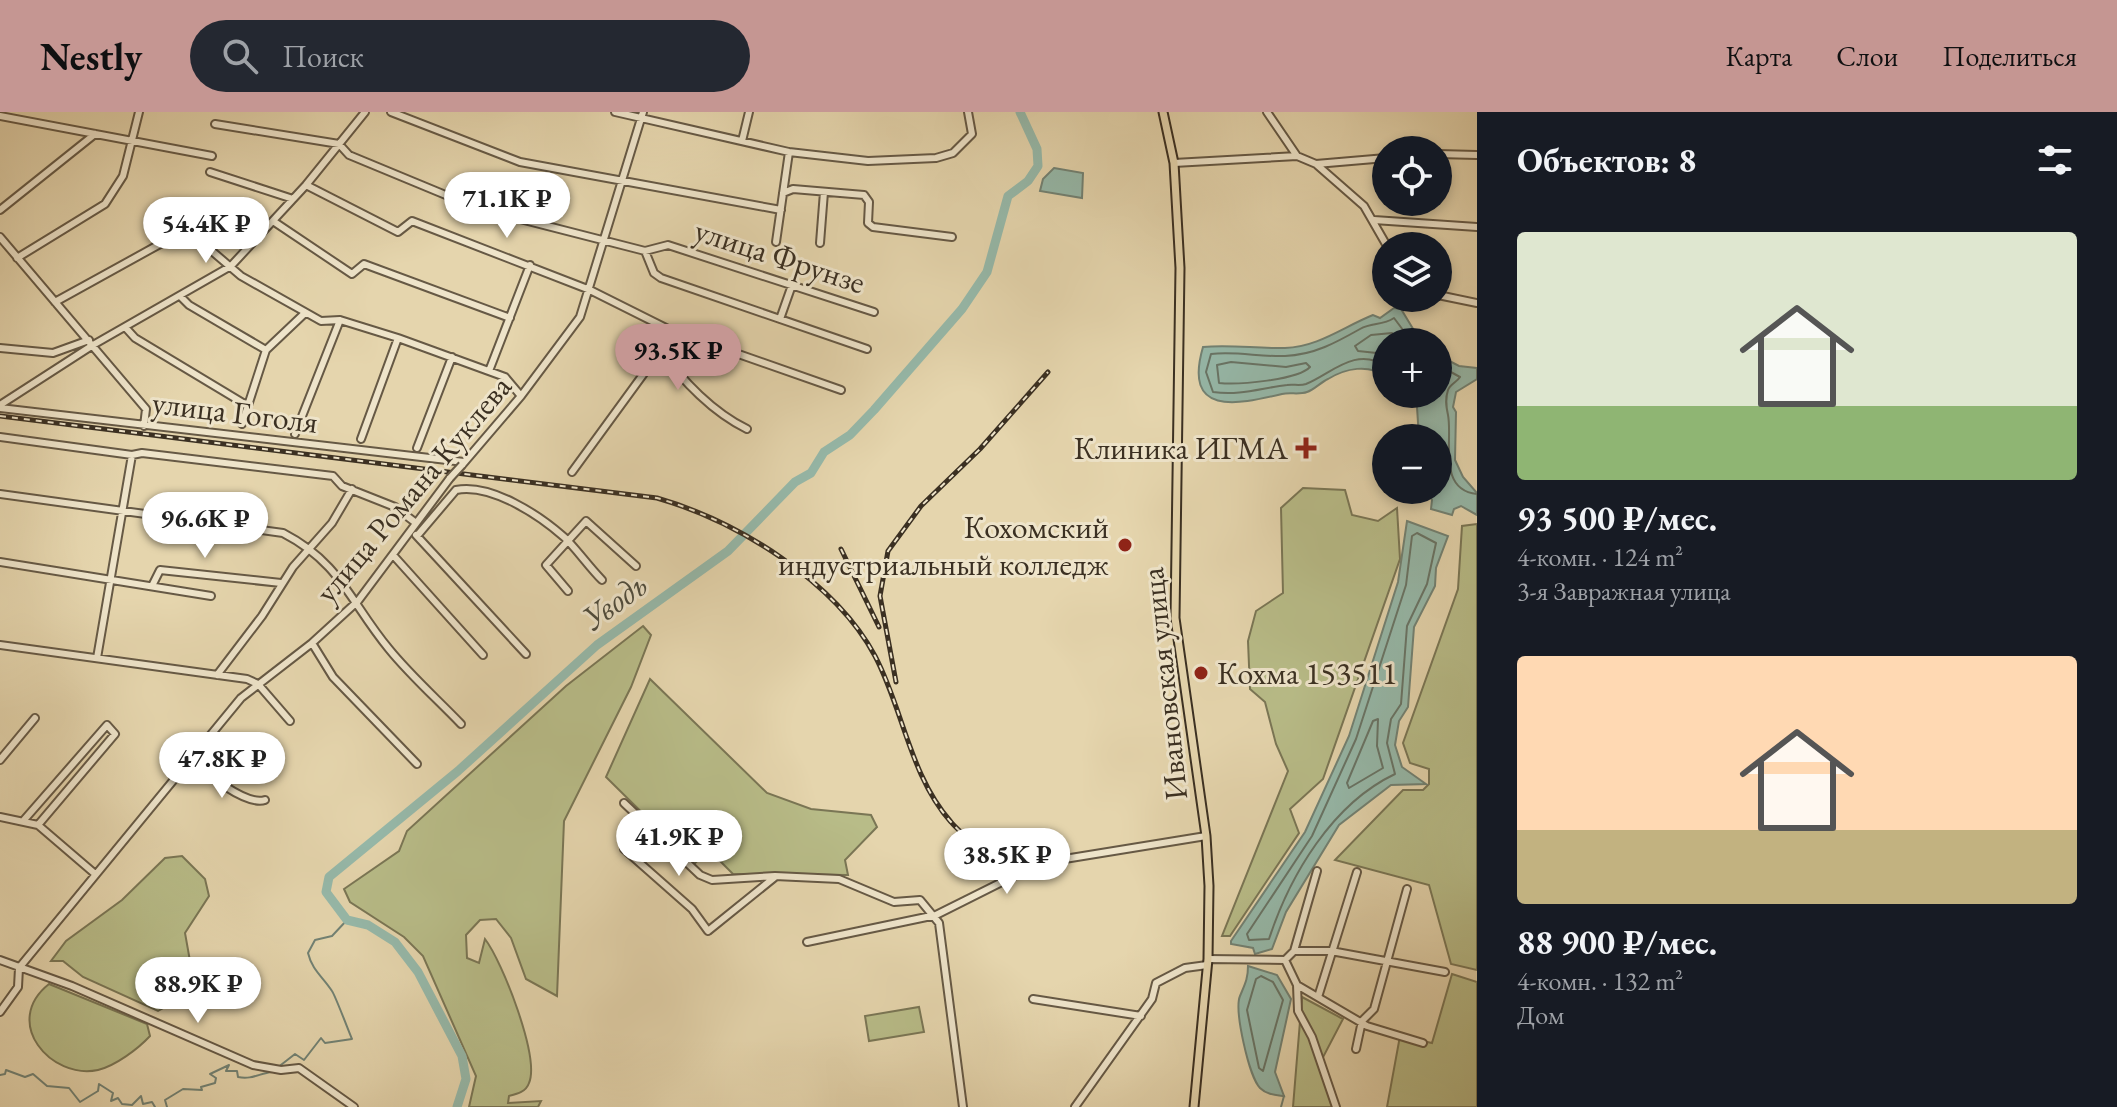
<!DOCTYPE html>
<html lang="ru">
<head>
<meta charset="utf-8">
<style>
	:root { --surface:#171b24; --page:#242831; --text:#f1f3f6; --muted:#9ea1a6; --accent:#c59692 }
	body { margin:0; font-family:"EB Garamond",serif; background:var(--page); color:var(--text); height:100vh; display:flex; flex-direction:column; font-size:30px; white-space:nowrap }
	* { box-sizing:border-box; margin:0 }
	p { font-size:26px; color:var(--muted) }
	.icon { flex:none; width:44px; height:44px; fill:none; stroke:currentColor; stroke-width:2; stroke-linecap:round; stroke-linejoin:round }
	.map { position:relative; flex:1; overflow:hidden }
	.details { display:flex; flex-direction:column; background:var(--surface); width:640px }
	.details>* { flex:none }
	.fabs { position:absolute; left:1372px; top:24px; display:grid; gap:16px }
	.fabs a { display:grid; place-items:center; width:80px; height:80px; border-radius:50%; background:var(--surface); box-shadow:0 4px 12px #0003; font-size:40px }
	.price { position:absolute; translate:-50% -68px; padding:0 18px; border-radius:28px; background:#fff; color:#222; font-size:26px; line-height:52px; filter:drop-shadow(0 2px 4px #0008) }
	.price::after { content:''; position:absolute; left:50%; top:48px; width:24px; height:18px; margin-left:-12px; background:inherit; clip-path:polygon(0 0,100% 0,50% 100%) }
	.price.current { background:var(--accent); color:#111 }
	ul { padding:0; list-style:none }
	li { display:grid; align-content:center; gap:16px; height:424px; padding:0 40px }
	li span { display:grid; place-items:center; height:248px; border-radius:8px; color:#555 }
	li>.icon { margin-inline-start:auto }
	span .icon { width:144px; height:144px; fill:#fffc; stroke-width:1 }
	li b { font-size:34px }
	h2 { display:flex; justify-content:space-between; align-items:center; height:96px; padding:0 40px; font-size:34px }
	header { display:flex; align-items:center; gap:48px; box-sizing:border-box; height:112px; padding:0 40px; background:var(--accent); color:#111 }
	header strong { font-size:38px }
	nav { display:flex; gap:44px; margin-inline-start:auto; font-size:28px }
	.search { width:560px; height:72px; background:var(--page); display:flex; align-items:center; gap:20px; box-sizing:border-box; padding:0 28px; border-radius:44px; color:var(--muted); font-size:30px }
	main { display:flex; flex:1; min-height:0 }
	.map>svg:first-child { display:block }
	.green { fill:#b8bc88; stroke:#7a7655; stroke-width:2 }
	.water { fill:#96b9aa; stroke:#728274; stroke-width:2 }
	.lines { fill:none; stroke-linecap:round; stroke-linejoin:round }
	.shore { stroke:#687466; stroke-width:2 }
	.stream { stroke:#728274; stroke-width:2 }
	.river { stroke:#96b9aa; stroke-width:9 }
	.minor-casing { stroke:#665945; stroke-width:10 }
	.major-casing { stroke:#3b3022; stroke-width:11 }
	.minor { stroke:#eee4ca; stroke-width:6 }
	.major { stroke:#e5d5ad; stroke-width:7 }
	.rail-casing { stroke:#3b3022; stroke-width:5 }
	.rail { stroke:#eee4ca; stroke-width:2; stroke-dasharray:6; stroke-linecap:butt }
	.minor-bridge-casing { stroke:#665945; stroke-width:10; stroke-linecap:butt }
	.minor-bridge { stroke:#eee4ca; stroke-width:6 }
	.poi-dot { fill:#8f2418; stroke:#eee4ca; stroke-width:3 }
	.labels { text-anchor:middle; stroke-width:6; stroke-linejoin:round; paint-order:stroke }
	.street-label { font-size:32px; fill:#3b3022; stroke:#eee4ca }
	.poi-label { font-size:32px; fill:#3b3022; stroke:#eee4ca; text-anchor:end }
	.water-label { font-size:34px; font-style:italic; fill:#4d4b3d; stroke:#eee4ca }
</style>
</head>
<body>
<header>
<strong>Nestly</strong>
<div class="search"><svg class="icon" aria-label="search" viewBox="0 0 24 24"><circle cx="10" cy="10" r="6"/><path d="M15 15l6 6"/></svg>Поиск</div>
<nav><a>Карта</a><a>Слои</a><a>Поделиться</a></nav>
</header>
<main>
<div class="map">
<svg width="1477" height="995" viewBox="0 0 1477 995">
	<rect width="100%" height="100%" fill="#e5d5ad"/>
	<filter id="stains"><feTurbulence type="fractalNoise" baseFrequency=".0025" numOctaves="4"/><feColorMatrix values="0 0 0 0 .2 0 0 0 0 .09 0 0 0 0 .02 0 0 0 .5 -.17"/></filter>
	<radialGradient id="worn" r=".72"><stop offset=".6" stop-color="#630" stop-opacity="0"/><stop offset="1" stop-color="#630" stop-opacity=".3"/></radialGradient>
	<path class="green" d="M1303,376l42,2 7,25 26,6 19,-13 3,51 -77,220 -33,30 9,24 -69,103h-8l66,-165 -12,-27 -11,-42 -15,-13 -2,-48 8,-30 27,-18 -2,-85z
		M1477,412v446l-26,-6 -22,-79 -94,-25 68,-70h20l6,-6v-15l-19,-6 -7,-20 55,-154 4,-63z
		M643,514l8,9 -20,52 -67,134 -7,175 -31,-17 -15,-41 -15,-19 -16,1 -14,15 1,23 12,5 6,-24c17,22 55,118 44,144 -3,9 -12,11 -20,13l-1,7 33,-2 -3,6h-69l7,-31 -53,-120 -19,-19 -54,-35 -6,-13 55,-38 8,-20 159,-145z
		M650,567l117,114 44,16 60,6 6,12 -32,33 3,15 -115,-1 -24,-24 -15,14 -88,-87z
		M182,744l23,23 4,17 -24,37 5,28 -9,37 -23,13 -75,-34 -20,-16h-12l15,-20 56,-41 43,-42z
		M1452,862l25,8v125h-90l13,-71 32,7z
		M49,872l98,40 3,12c-12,13 -35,30 -52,34 -47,10 -97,-48 -49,-86z
		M1302,885l41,22 -22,42 15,46h-43z
		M919,895l5,25 -55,9 -4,-25z"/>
	<path class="water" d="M1054,56l29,5 -1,25 -42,-7 3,-12z
		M185,87l15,11 1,8 -7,9 -12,-5 -10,-11 5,-11z
		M1394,196l7,1 20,33h-35v34c-18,-12 -40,-8 -58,3 -7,3 -14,11 -21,13 -8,3 -17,0 -25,2 -46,11 -99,22 -79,-47 28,-3 54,2 82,1 33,-1 58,-21 88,-33l7,3z
		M1438,243l21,11 18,2v11l-21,13 -3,15 3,5 -1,48 8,17 14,16v22l-16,-9 -7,3 -2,6 -21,-6 1,-9 -6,-10h12v-52h-19l-2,-31 -11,-13h32z
		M1407,409l41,15 -12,32 -1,18 -21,41 -6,80 -9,14 -4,24 7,22 24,17 -35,1 -52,40 -53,87 -14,37 -17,5 -2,-6 -22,-4v-3l74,-109 44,-96 49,-154z
		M1248,854l29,9 14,24 -16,73 9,24c-8,-1 -17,-1 -24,-8 -11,-11 -26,-78 -20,-92 5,-12 8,-17 8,-30z"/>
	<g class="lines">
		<path class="shore" d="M1386,242l-28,-3 -3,-5 16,-11 21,-2 8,9
			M1231,250l55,5 20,-4 4,4c-12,13 -72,18 -91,16l-2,-18z
			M1438,253l22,12c-3,5 -10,7 -12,13 -3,9 -2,16 0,25 5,25 -11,75 29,79
			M1386,254c-31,-20 -55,8 -80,18 -6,2 -13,0 -19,1 -26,3 -47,11 -74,7l-7,-20 5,-18c25,-3 49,3 74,2 29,-1 52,-14 75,-27 12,-7 22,-3 34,-11l18,24
			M1417,421l19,10 -9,41 -20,42 -6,78 -10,15 -4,24 8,31c-63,30 -105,101 -126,165l-20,1 -2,-6 65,-98 44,-97 50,-154 6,-49z
			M1378,607l-1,27 6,22 -34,20 -2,-5 26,-62z
			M1261,864l12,6 10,18 -20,71 -4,-3 -12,-58 9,-31z"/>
		<path class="stream" d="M277,956l18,-14 9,6 17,-22 4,5 27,-4c-3,-7 -17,-44 -20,-48 -9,-14 -20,-21 -24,-38l7,-13 17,-4 15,-16
			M0,963l5,-1 1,-4 19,7 8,-3 14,12 22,2 11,14 18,-11 1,-7 14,9 -2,8 7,-3 4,6 10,1 9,-9 2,8 9,-2 3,5
			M167,995l-2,-7 18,-11 19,1 -1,-3 14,-4 1,-5 -6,-4 19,-9 -3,6h11l1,6c14,3 22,-4 34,-5
			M1281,995l3,-11"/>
		<path class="river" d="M457,995l9,-28 -4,-23 -44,-84 -23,-30 -27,-17 -21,-5 -21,-28 3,-15 129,-106 139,-126 131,-94 67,-69 16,-9 13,-21 26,-17 24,-25 88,-101 25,-37 21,-76 20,-15 10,-15 -1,-17 -17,-37"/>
		<defs>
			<path id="minor" d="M391,0l129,50 261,48
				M615,0l174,40 79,9 68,-3 17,-5 19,-19 -4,-22
				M1267,0l30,44
				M0,4l212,40
				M215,12l124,20 10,11 128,53 168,43 23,-6 206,67
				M742,29l7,-29
				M1438,42l39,1
				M1174,51l123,-7 19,8 70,-6
				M1316,52l48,42 23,40
				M210,60l83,27
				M306,73l92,47 14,-11 178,69 80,40 171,60
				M783,81l10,-4 71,6 5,7 -1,21 5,4 79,10
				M0,98l95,-76
				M1374,108l103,7
				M273,109l79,53 12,-10 146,54
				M0,125l146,172 -2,17
				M776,130l13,-90
				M820,131l4,-51
				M645,139l9,22 7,5 206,71
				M17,146l88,-54 18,-28 16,-64
				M1438,183l39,8
				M181,185l8,8 77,45
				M55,190l125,-69 19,7 42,36 80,45 19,-1 58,18 107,39 16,19
				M780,207l12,-34
				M125,215l10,11 113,68
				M670,218l-9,20c21,31 53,63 86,79
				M0,236l53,5 36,-13
				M489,259l41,-106
				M0,293l93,-60 138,-79 75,-81 59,-73
				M0,296l464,54
				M242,312l24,-74 39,-37
				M295,322l45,-114
				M0,325l132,18 10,-2 191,23 9,10 53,21 21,16
				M361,327l37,-101
				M417,336l35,-91
				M462,353l59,-69 59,-79 63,-205
				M572,360l89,-122
				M0,382l283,39c58,30 67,69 106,116 21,26 48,50 72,75
				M416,423l110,119
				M417,424l39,-46c35,-7 83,25 108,47 11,10 25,30 38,43
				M393,443l90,100
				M0,450l211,34
				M152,474l8,-16 121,13
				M568,479l-22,-26 40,-44 50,45
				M312,531l21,34 84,87
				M0,533l247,34 11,5 32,37
				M97,546l35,-203
				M217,563l45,-59 31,-49 39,-44 20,-34
				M191,646c12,14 55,48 74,42
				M0,648l35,-42
				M624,691l76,72 12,5 63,-4 64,3 55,23 26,-2 19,23 24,184
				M0,705l38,8 56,48
				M24,708l83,-95 8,9 -77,91
				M624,737l68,60 16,22 67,-54
				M807,830l129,-27 104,-52 166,-27
				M1294,839l23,-80
				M1208,847l77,1 9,-9h37l114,21
				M0,848l72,26 181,79 28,5 18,-2 55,39
				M1285,848l12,25 70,41 56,17
				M1297,873l1,26 14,26 24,70
				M1318,885l39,-125
				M1033,887l108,17
				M0,900l18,-25 1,-19 222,-270 71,-55 46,-42 92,-123
				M1356,937l6,-28 12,-12 33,-120
				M1075,995l77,-108 4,-16 29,-15 22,-3"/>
			<path id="major" d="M1163,0l11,51 6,105 -5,350 31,218 3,50 -1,73 -14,148"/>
		</defs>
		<use href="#minor" class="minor-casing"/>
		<use href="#major" class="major-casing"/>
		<use href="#minor" class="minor"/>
		<use href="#major" class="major"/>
		<defs>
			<path id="rail" d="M0,304l657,82c80,23 178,83 218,158 28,53 35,120 76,166 11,13 28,25 41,36
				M841,437l38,78
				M896,570l-16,-86 8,-45 33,-45 59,-57 68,-77"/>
		</defs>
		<use href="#rail" class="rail-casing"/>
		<use href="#rail" class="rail"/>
		<defs>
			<path id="minor-bridge" d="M450,366l12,-13"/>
		</defs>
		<use href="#minor-bridge" class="minor-bridge-casing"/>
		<use href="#minor-bridge" class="minor-bridge"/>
	</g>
	<g class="poi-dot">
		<path d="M1302 324h8v8h8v8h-8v8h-8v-8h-8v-8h8z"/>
		<circle cx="1125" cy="433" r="8"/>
		<circle cx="1201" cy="561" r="8"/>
	</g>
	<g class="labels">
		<g class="street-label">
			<text transform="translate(780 144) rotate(18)" y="11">улица Фрунзе</text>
			<text transform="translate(235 300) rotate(7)" y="11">улица Гоголя</text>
			<text transform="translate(413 377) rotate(-50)" y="11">улица Романа Куклева</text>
			<text transform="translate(1164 572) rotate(-96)" y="11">Ивановская улица</text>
		</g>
		<g class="poi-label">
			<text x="1288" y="347">Клиника ИГМА</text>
			<text x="1109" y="426">Кохомский<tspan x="1109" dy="37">индустриальный колледж</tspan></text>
			<text x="1217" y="572" text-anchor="start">Кохма 153511</text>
		</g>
		<g class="water-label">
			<text transform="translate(614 489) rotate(-36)" y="12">Уводь</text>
		</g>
	</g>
	<rect width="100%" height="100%" filter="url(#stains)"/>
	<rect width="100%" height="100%" fill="url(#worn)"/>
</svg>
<div class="fabs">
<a><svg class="icon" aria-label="locate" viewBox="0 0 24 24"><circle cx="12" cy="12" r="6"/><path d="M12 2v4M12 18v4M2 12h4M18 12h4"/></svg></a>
<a><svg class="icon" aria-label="layers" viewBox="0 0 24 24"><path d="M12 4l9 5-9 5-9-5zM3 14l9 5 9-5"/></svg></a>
<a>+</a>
<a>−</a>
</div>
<b class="price" style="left:507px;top:128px">71.1K ₽</b>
<b class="price" style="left:206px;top:153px">54.4K ₽</b>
<b class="price current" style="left:678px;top:280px">93.5K ₽</b>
<b class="price" style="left:205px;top:448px">96.6K ₽</b>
<b class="price" style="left:222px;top:688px">47.8K ₽</b>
<b class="price" style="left:679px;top:766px">41.9K ₽</b>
<b class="price" style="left:1007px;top:784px">38.5K ₽</b>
<b class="price" style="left:198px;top:913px">88.9K ₽</b>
</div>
<section class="details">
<h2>Объектов: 8<svg class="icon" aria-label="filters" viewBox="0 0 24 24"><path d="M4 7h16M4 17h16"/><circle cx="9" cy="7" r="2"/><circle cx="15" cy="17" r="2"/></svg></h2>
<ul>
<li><span style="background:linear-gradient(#dfe7d0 70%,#8fb573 0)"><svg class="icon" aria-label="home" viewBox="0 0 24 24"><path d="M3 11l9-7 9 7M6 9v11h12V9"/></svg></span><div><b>93 500 ₽/мес.</b><p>4-комн. · 124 m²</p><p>3-я Завражная улица</p></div></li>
<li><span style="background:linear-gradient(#ffd9b3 70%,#c2b280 0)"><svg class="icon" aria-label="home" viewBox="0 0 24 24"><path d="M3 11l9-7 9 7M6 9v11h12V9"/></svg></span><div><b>88 900 ₽/мес.</b><p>4-комн. · 132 m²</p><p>Дом</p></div></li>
</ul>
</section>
</main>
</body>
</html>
